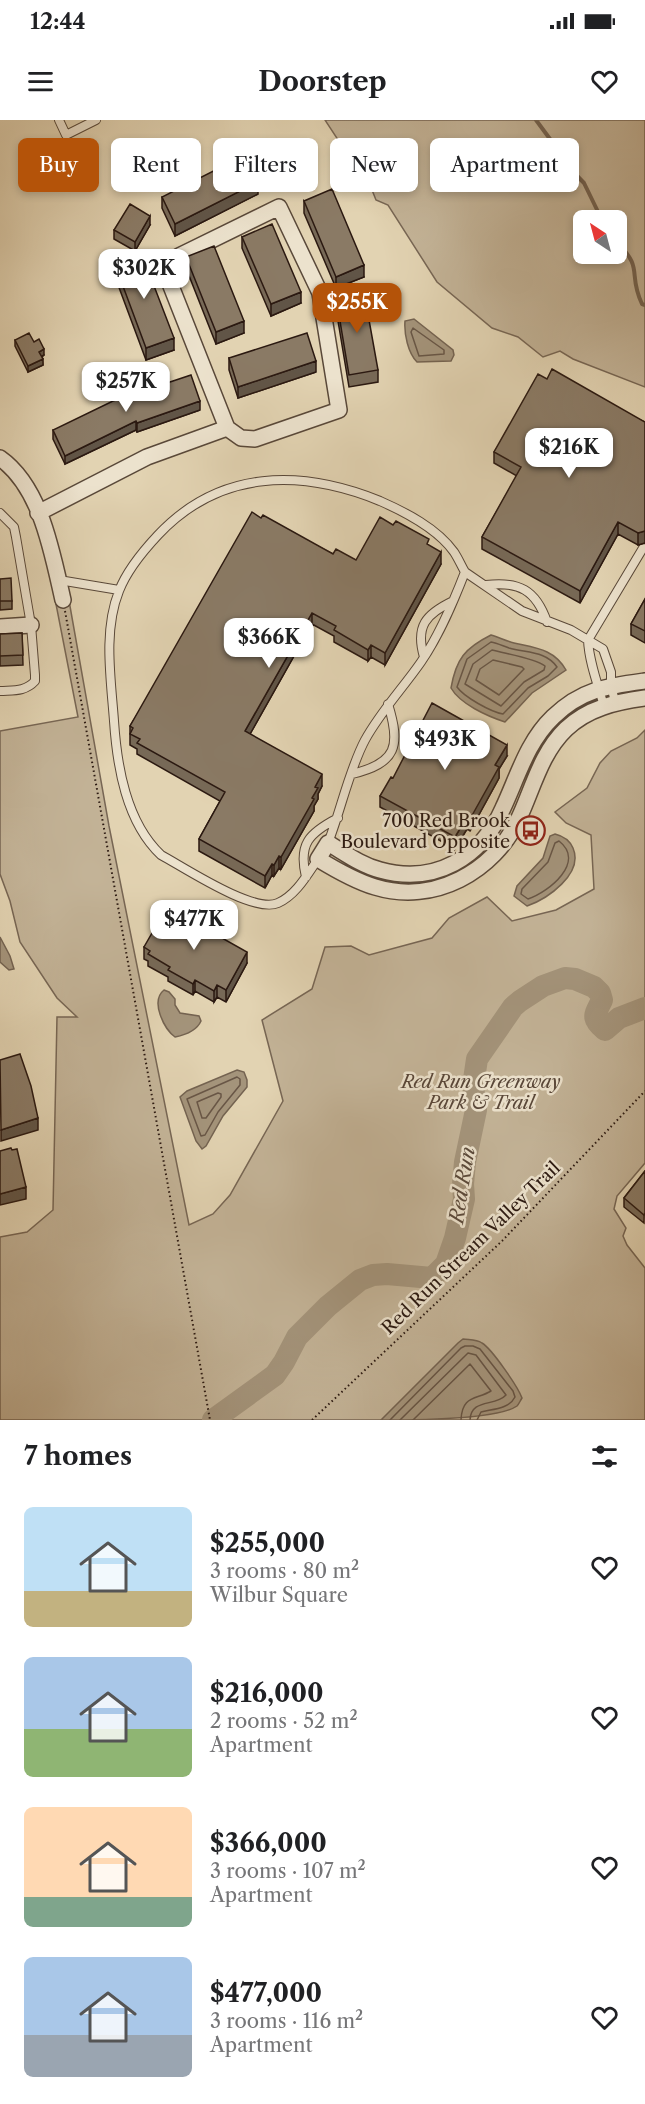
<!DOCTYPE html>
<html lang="en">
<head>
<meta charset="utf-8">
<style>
	:root { --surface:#fff; --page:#f2f2f2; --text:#202124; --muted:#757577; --accent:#b45309 }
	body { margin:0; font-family:"Libre Caslon Text",serif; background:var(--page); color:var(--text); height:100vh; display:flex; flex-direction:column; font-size:22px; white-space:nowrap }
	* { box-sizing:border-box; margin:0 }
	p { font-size:20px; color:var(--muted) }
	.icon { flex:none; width:33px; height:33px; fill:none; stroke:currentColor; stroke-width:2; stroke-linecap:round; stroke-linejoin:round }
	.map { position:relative; height:1300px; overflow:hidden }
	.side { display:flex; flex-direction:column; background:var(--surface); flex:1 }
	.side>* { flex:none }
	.guide { position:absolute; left:18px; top:18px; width:609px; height:54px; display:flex; gap:12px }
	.needle { width:39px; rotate:324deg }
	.buttons { position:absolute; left:573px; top:90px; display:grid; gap:12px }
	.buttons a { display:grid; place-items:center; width:54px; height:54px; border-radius:9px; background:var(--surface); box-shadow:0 3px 9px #0003; font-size:30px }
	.price { position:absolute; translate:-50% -51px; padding:0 14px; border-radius:12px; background:#fff; color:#222; font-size:20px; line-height:39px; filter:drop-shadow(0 2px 3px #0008) }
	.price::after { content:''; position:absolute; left:50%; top:36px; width:18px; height:14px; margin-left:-9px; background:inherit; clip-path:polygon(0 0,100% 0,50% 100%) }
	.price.active { background:var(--accent); color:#fff }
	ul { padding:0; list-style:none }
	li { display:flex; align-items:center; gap:18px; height:150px; padding:0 24px }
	li span { display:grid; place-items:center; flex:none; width:168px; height:120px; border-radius:9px; color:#555 }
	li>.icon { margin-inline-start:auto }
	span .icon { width:72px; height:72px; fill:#fffc; stroke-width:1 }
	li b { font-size:26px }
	h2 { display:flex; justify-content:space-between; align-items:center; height:72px; padding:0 24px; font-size:26px }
	.pill { padding:0 21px; border-radius:9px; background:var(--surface); box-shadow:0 3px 9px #0003; font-size:21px; line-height:54px }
	.pill.active { background:var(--accent); color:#fff }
	.status { display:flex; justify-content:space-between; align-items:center; height:42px; padding:0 30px; background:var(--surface); direction:ltr }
	.status svg { height:16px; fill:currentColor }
	header { display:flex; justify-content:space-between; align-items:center; height:78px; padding:0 24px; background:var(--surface); font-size:27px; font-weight:800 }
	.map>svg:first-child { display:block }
	.green { fill:#c3b397; stroke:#776654; stroke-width:1.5; fill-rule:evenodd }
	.water { fill:#a4947b; stroke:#746351; stroke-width:1.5 }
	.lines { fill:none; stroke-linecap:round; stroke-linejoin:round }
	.shore { stroke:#685646; stroke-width:1.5 }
	.stream { stroke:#746351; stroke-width:4 }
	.river { stroke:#a4947b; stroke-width:22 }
	.service-casing { stroke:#594839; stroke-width:10 }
	.minor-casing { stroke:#594839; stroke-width:18 }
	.path { stroke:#2b1911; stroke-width:2; stroke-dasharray:1.5 3; stroke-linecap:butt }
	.service { stroke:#ece2cd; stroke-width:8 }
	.minor { stroke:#ece2cd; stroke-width:15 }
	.wall { fill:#776957; stroke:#2b1911; stroke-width:1.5 }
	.shaded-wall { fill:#615547; stroke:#2b1911; stroke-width:1.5 }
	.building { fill:#8a7a65; stroke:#2b1911; stroke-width:1.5 }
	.labels { text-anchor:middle; stroke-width:5; stroke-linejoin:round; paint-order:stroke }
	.poi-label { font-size:18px; fill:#2b1911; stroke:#ece2cd; text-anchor:end }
	.park-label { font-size:18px; font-style:italic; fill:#594739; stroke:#ece2cd }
	.street-label { font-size:18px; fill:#2b1911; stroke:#ece2cd }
	.water-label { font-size:20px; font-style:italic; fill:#5b4a3b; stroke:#ece2cd }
</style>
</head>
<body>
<div class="status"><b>12:44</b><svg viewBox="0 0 49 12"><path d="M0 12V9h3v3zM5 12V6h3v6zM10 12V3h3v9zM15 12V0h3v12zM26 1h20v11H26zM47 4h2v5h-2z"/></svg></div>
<header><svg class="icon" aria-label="menu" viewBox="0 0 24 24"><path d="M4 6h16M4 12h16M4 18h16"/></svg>Doorstep<svg class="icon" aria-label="heart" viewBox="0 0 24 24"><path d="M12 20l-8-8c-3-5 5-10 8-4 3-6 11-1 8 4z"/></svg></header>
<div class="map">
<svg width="645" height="1300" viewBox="0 0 645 1300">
	<rect width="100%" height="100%" fill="#e2d3b2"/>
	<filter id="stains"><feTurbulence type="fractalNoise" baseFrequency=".00333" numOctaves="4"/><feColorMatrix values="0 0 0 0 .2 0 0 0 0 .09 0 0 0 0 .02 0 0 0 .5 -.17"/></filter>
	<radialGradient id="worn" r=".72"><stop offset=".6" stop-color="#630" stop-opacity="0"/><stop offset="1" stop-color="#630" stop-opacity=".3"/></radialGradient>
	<path class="green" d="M325,0h320v267l-72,-28 -13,-8 -17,6 -25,-20 -26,-9 -55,-46 -49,-77 -12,-5 -12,-30 -7,2 -5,-11zM584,100h32v34h-32z
		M68,475l41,231 80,399 24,-11 17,-19 53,-94 -21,-81 50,-31 13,-42 26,-1 18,9 63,-17 17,-20 38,-21 25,24 44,-11 38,-21 -3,-54 -25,-12 -11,-11 32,-24 13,-25 11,-12 26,-13 8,-8v433l-28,33 -3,13 12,19 -3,8 4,9 18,23v152h-645v-183l27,-5 26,-22 4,-193h20l-20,-19 -37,-56 -10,-41 -10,-27v-143l78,-14 -23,-118z"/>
	<path class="water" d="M414,199l39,31 1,5 -3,6 -34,1c-9,-9 -13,-28 -12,-41z
		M491,515c7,2 15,6 23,8 22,5 40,6 52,27l-34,23 -27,29c-18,-6 -45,-18 -54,-34 5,-29 14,-40 40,-53z
		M555,714c8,2 15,7 18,14 11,26 -26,51 -46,58l-13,-10 3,-10 26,-28 7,-22z
		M0,817l10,19 4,13 -5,1 -9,-8z
		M164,870l5,2 6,7v6l5,8 19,3 2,5c-4,9 -16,14 -26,16 -11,-8 -25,-36 -11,-47z
		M237,950l7,2 3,8v7l-24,29 -17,30 -4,3 -6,-8 -16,-44 7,-6z
		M463,1219c7,1 13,0 19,4 10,6 36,44 40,55 -2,3 -3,6 -5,8 -20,14 -106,14 -136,14l77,-77z"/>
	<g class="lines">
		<path class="shore" d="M413,208l31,22v4l-25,2 -8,-24z
			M491,522c6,1 12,4 18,6 18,5 37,3 48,19l-9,9 -20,12 -25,26c-12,-2 -39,-17 -46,-27l10,-28z
			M492,530c15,4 43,8 53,16l-1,4 -20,12 -23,24 -36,-22 8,-20z
			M493,540l29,7 2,2 -25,26 -23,-15 4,-11z
			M559,721c27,21 -10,51 -31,58l-7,-5 1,-5 26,-27 7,-19z
			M237,957l3,2v6l-22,27 -13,23 -4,1 -14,-37z
			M218,973l3,1v3l-15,21h-4l-5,-16z
			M390,1300l71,-72 4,-2h8l7,3 33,42 2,6c-6,12 -22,12 -34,15l-4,8
			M400,1300l68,-67 8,2 30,40c-11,12 -35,3 -36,25
			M413,1300l57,-56 21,27c-15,9 -29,4 -30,29"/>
		<path class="stream" d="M536,0l14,19 5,14 29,30 18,37
			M616,122c29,27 11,30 26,62l3,1"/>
		<path class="river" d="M213,1300l62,-45 9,-13 13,-25 31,-31 32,-26 13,-5 14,-1 45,4 14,-14 9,-26 9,-39 -1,-15 2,-22 11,-52 -3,-24 4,-27 36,-52 7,-6 23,-15 22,-8 10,1 19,8 6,6 2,7c-7,15 -12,17 3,30l14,-12 26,-10"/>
		<defs>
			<path id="service" d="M59,0l7,15 30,-15
				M0,393l14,14 2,10 15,88 4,50v6c-10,11 -22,9 -35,10
				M59,460l60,10
				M486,465c33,-4 50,5 61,37
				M424,537c-9,-31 2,-43 29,-56
				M604,586c-6,-21 -15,-44 -16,-66l55,-92
				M352,654c45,-11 49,-28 36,-70
				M328,723c13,-33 21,-73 37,-103 16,-29 38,-52 56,-78 19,-28 32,-59 44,-90l57,39 49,19 32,19 8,23v13l4,17
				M318,739c-11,16 -22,36 -40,44 -24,11 -93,-35 -117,-48 -35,-33 -44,-89 -47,-134 -3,-42 -11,-90 5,-130 8,-21 24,-40 39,-56 62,-66 143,-66 222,-34 25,11 57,27 74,51 4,6 7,13 11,20
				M306,757c-8,-33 3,-44 32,-59"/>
			<path id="minor" d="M0,338c41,29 52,94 63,142
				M38,393l109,-56 80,-29 14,10 14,1 84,-29 -19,-117 -41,-86 -100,49 -10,12v13l58,147
				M0,507l31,-2
				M645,561c-37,5 -63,8 -92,36 -26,25 -35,59 -50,91 -22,50 -68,77 -123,62 -19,-5 -35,-17 -52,-27l-10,16c18,11 37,22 57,28 59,18 119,-15 144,-69 14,-30 22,-65 47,-89 22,-21 50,-27 79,-31"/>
		</defs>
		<use href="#service" class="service-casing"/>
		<use href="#minor" class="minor-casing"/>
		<path class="path" d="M65,491l145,809
			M312,1300l190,-179 143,-150"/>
		<use href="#service" class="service"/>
		<use href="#minor" class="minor"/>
	</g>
	<path class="wall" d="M258,74l-83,42 -13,-28v-11z
		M304,81l60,76 -28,11 -32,-75z
		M150,105l-15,26 -21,-12v-9z
		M242,117l59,66 -30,13 -29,-68z
		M186,137l58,76 -28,11 -30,-76z
		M114,142l60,88 -28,10 -32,-86z
		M336,177l42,73v12l-29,5 -13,-78z
		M15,220l19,2 10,13 -2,2 1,8 -15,7 -13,-26z
		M229,238l87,14 -78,26 -9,-28z
		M547,259l98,43v121l-7,2 -20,-11 -38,69 -98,-54v-12l35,-61 -23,-13v-11z
		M200,290l-63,22 -1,-2 -71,34 -12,-25v-9z
		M261,398l72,36 23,6 73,-14 12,18 -56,101 -14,-8 -3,4 -34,-19v-6l-22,-12 -62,110 72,52 -4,8v5l-4,7v5l-33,58 -2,-1 -5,8 -2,-1 -7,13 -66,-37v-12l21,-38 -83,-47v-5l-7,-4v-19z
		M0,459l12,22v8l-12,1z
		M645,479v44l-14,-8v-11z
		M22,513l1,32 -23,1v-32z
		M507,636l-8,13v9l-29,53 -3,-2 -12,20 -75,-42v-11l13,-18z
		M144,827l103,16 -21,39 -9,-5 -3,5 -19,-11 -2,4 -25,-14v-4l-20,-11v-5l-4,-2z
		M645,1051l-1,52 -20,-16v-9z"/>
	<path class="shaded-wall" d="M258,62v12l-83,42v-12z
		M150,96v9l-15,26v-9z
		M364,145v12l-28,11v-11z
		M301,172v11l-30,13v-12z
		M244,201v12l-28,11v-12z
		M174,218v12l-28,10v-12z
		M44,229v6l-5,3v-6z
		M43,239v6l-15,7v-6z
		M316,241v11l-78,26v-11z
		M200,281v9l-63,22v-9z
		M136,301v9l-71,34v-8z
		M618,402v12l-38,69v-12z
		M645,411v12l-7,2v-12z
		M441,432v12l-56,101v-12z
		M312,493v11l-67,119v-12z
		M371,525v12l-3,4v-11z
		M507,625v11l-8,13v9l-29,53v-12l25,-54z
		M322,654v12l-4,8v5l-4,7v5l-33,58v-12l31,-59 3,-11z
		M467,697v12l-12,20v-12z
		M279,736v12l-5,8v-11z
		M272,744v11l-7,13v-12z
		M247,832v11l-21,39v-12z
		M195,860v11l-2,4v-11z
		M217,865v12l-3,5v-11z
		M38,998v12l-37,11v-11z
		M26,1067v12l-26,6v-11z"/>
	<path class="building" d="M245,35l13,27 -83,42 -13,-27z
		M332,69l32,76 -28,12 -32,-76z
		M130,84l20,12 -15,26 -21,-12z
		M272,104l29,68 -30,12 -29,-67z
		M214,126l30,75 -28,11 -30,-75z
		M141,132l33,86 -28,10 -32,-86z
		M364,172l14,78 -29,5 -13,-78z
		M29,213l5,9 5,-3 5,10 -5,3 4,7 -15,7 -13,-26z
		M307,213l9,28 -78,26 -9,-29z
		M552,249l93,53v109l-7,2 -20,-11 -38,69 -98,-54 39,-70 -27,-15 44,-78 9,5z
		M191,255l9,26 -63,22 -1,-2 -71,35 -12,-26 60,-29z
		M252,392l9,6 2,-3 70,39 3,-5 20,11 24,-43 13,8 3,-4 33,18 -2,5 14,8 -56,101 -14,-8 -3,5 -34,-20 2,-4 -24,-13 -67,118 77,43 -7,13 3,1 -6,10 2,1 -33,58 -2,-1 -5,9 -2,-1 -7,12 -66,-37 26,-47 -88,-49 3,-4 -10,-5 3,-6 -3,-2z
		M11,458l1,23h-12v-22z
		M645,479v32l-14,-7z
		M22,513l1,22 -23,1v-22z
		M432,583l75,42 -12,20 4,2 -29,52 -3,-2 -12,20 -75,-41 11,-19 2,1z
		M167,787l80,45 -21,38 -9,-5 -3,6 -19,-11 -2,4 -25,-14 2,-3 -22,-13 2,-3 -6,-4z
		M20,934l11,32 7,32 -37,12 -1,-70z
		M11,1028l1,2 5,-1 9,38 -26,7v-43z
		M645,1051v42l-1,2 -20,-17z"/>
	<defs>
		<symbol id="bus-ring" viewBox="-11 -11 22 22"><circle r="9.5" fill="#ece2cd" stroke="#8f2418" stroke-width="1.5"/><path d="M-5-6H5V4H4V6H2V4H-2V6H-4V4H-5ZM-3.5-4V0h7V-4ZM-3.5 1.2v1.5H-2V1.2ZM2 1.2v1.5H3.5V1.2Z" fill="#8f2418"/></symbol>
	</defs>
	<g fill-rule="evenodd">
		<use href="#bus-ring" x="514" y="694" width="33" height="33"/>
	</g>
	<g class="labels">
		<g class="poi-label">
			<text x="510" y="707">700 Red Brook<tspan x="510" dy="21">Boulevard Opposite</tspan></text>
		</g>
		<g class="park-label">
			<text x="481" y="968">Red Run Greenway<tspan x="481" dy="21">Park &amp; Trail</tspan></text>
		</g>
		<g class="street-label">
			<text transform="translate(471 1128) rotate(-44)" y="6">Red Run Stream Valley Trail</text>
		</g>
		<g class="water-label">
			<text transform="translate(462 1065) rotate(-81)" y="7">Red Run</text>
		</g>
	</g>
	<rect width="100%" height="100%" filter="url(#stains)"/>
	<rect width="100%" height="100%" fill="url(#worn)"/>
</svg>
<div class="buttons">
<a><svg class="needle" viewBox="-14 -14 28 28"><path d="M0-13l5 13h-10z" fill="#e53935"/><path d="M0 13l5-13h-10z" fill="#757577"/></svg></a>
</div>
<b class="price" style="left:144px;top:180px">$302K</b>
<b class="price active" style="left:357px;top:214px">$255K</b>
<b class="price" style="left:126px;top:293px">$257K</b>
<b class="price" style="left:569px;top:359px">$216K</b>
<b class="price" style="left:269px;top:549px">$366K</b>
<b class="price" style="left:445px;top:651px">$493K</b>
<b class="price" style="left:194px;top:831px">$477K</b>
<div class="guide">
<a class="pill active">Buy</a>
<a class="pill">Rent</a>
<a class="pill">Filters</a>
<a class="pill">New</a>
<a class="pill">Apartment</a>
</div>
</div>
<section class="side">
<h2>7 homes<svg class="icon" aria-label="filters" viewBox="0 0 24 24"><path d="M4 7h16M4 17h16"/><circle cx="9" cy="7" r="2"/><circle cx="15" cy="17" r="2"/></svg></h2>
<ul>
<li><span style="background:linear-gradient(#bfe0f5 70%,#c2b280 0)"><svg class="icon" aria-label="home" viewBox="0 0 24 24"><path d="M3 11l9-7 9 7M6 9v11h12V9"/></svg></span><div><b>$255,000</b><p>3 rooms · 80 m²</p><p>Wilbur Square</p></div><svg class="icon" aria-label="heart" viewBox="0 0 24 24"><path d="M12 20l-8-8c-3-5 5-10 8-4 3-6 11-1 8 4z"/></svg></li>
<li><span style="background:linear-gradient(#a9c7e8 60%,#8fb573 0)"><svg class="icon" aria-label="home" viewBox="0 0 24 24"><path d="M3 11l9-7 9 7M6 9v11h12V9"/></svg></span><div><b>$216,000</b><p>2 rooms · 52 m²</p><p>Apartment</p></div><svg class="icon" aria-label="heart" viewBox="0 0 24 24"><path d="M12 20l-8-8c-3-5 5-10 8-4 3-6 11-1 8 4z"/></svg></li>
<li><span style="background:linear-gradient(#ffd9b3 75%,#7fa58c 0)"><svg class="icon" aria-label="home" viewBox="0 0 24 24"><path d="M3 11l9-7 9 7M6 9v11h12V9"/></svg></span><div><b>$366,000</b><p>3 rooms · 107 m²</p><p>Apartment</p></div><svg class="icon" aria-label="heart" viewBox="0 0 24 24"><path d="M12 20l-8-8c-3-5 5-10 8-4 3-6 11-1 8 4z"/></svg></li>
<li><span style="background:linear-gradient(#a9c7e8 65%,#9aa5b1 0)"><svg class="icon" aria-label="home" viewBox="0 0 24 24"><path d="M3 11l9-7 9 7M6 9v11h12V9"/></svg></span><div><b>$477,000</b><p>3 rooms · 116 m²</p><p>Apartment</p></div><svg class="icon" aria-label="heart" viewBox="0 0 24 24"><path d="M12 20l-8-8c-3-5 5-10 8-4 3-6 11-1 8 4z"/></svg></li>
</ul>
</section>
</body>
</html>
